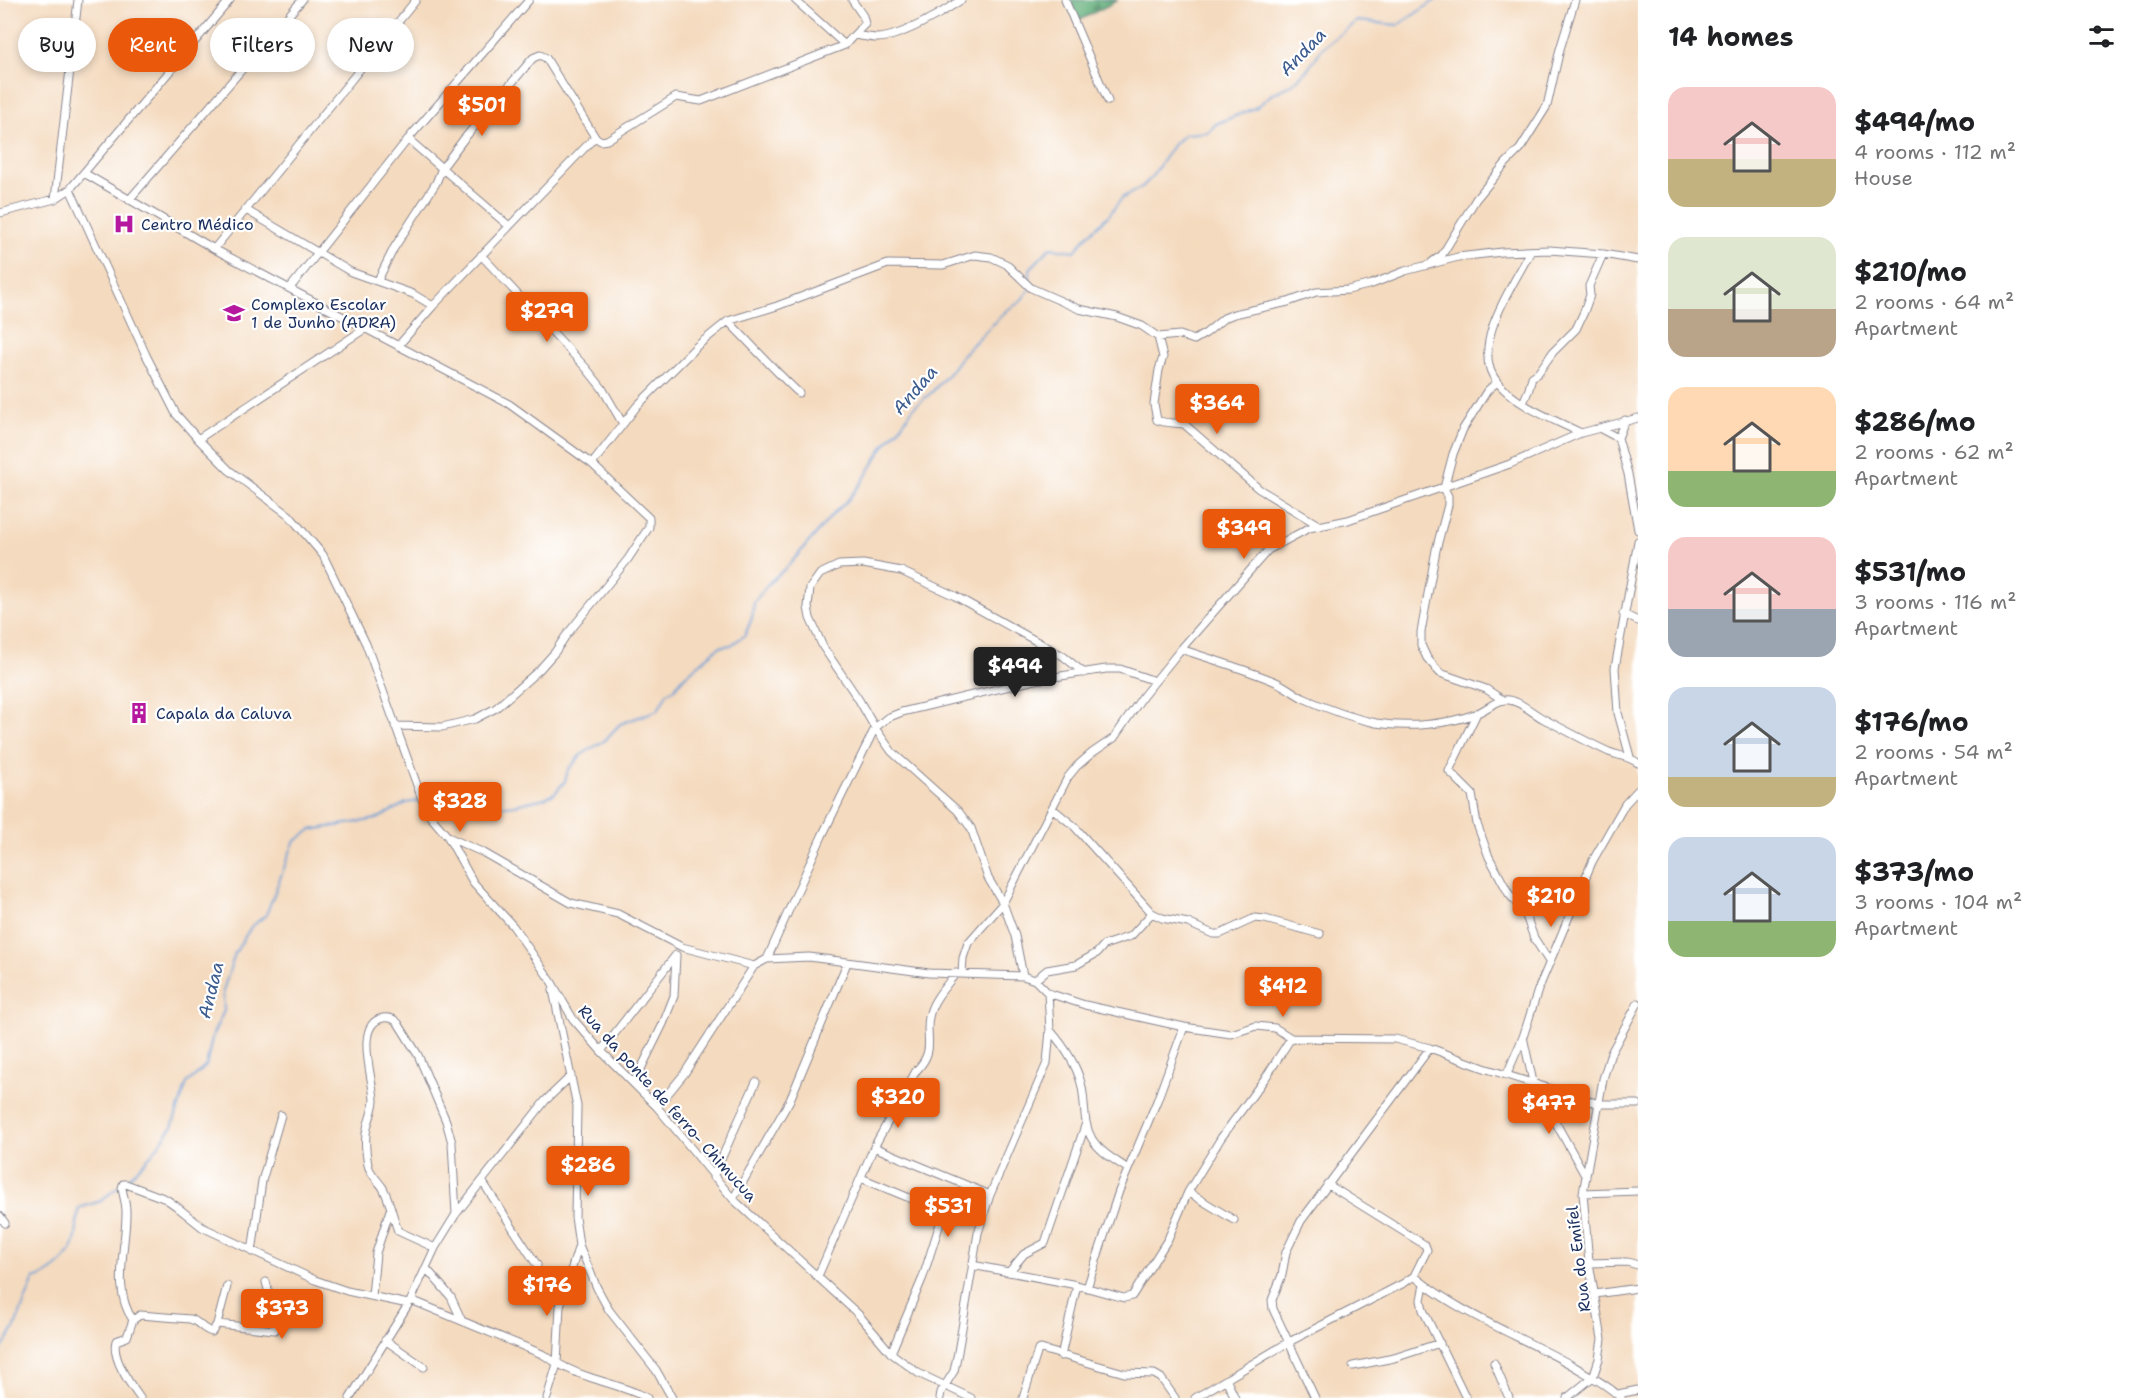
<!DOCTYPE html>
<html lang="en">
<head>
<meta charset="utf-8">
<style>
	:root { --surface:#fff; --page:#f2f2f2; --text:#202124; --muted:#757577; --accent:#ea580c }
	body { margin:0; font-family:"Shantell Sans",sans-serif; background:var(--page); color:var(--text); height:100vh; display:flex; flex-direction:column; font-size:22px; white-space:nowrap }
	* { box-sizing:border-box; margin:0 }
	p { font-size:20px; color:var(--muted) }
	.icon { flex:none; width:33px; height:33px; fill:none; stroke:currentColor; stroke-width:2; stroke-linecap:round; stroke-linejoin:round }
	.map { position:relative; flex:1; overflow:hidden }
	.panel { display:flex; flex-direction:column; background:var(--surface); width:510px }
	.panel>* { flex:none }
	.guide { position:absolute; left:18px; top:18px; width:570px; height:54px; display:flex; gap:12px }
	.price { position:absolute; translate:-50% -51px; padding:0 14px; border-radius:6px; background:var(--accent); color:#fff; font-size:20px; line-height:39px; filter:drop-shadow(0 2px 3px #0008) }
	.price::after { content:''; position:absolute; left:50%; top:36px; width:18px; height:14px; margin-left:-9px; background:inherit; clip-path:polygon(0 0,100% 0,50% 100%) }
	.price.current { background:#222; color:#fff }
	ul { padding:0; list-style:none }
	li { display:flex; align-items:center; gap:18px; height:150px; padding:0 30px }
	li span { display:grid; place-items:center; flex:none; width:168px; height:120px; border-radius:18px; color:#555 }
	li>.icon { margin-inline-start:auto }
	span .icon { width:72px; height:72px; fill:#fffc; stroke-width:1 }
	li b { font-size:26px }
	h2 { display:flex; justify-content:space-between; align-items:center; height:72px; padding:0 30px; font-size:26px }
	.chip { padding:0 21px; border-radius:27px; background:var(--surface); box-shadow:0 3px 9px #0003; font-size:21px; line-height:54px }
	.chip.current { background:var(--accent); color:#fff }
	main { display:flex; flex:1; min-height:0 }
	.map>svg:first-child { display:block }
	.forest { fill:url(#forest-firs); stroke:#3e6f6c; stroke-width:1.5 }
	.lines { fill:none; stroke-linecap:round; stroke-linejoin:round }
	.stream { stroke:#6a9ed6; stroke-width:2 }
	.minor-casing { stroke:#88848e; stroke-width:9 }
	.minor { stroke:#fff; stroke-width:7 }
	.labels { text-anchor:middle; stroke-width:4.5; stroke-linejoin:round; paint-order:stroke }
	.poi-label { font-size:16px; fill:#1b2f5e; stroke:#fff; text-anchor:start }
	.street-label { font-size:16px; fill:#1b2f5e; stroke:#fff }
	.water-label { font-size:18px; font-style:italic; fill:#3b5b8e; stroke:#fff }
</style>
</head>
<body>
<main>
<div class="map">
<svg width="1638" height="1398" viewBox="0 0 1638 1398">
	<defs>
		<pattern id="forest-firs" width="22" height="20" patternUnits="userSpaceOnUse" patternTransform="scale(1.5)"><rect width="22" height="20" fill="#62af79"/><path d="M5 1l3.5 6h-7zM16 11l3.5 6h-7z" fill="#508f66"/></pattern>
	</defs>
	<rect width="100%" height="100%" fill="#fff"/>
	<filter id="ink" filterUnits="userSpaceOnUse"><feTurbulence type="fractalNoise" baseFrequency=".0167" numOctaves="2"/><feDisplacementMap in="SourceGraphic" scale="12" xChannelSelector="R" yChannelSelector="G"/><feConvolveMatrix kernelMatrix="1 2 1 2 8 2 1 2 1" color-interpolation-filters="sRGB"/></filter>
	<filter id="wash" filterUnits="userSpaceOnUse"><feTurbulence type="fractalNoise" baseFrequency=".008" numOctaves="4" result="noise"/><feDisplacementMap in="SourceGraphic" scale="24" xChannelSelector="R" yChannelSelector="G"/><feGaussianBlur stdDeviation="1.35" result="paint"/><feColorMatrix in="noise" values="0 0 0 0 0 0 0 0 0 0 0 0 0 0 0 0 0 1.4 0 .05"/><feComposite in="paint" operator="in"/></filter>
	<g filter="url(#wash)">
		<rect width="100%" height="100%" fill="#f4dabe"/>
		<path class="forest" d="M1068,0h50l-40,21z"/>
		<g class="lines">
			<path class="stream" d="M1030,283v-14l20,-21 25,3 11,-14 23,-22 13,-17 20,-11 9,-9 23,-34 11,-10 23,-2 8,-8 41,-17 15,-13 19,-9 17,-16 15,-22 34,-26 41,4 38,-25
				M428,802l18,10 69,-7 30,-7 10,-5 10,-12 3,-11 13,-15 23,-14 16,-17 38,-14 9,-17 7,-4 11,-13 34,-29 12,-2 14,-10 7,-17 2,-16 15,-19 20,-18 46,-53 12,-11 15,-19 22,-36 17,-20 13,-19 18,-15 18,-20 13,-18 44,-44 12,-7 11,-14
				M126,1181l26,-27 20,-27 15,-44 19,-17 7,-32 11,-23 -1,-20 12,-38 16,-26 15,-12 28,-73 17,-12 66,-11 29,-16 12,-2
				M0,1352l14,-23 20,-50c16,-4 37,-21 41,-38 3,-11 1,-22 4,-33l22,-7 18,-15"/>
		</g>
	</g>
	<g filter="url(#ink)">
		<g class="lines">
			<defs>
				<path id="minor" d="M795,0l50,45
					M852,0l11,16 2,8 -11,11
					M1065,0l43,101
					M408,139l101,87
					M84,173l130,76 295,155 83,60 57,54v9l-21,32 -63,78 -10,15 -16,18 -43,38 -21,11 -33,8 -47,-1
					M70,189l76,166 30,59 22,25 31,31 60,45 34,40 43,89 56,155 8,17 18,21 25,45 40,44 38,55 22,38 28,32 56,56 76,92 125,115 33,39 27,20 53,25
					M55,199l23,-199
					M129,200l173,-200
					M246,210l105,62 62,22 20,12
					M0,213l55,-14 15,-10 160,-189
					M214,249l202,-249
					M1531,251c-17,33 -64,97 -33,132 21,24 55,36 83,50
					M481,255l105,113 16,20 21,36
					M1432,262l10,-7 34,-56 30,-36 14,-14 27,-43 13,-57 15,-49
					M378,280l16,-32 42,-65 6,-15 21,-28 70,-82 7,-3 6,3 49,79
					M290,288l118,-149 121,-139
					M728,321c24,24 46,49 71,72
					M1158,337l5,20 -4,13 -5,34 3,16c9,4 17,2 27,4l75,65 61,37
					M398,346l35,-40 162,-169 6,4 6,-1 69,-43 25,4 144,-56 9,-10c8,1 17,3 24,3 23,-1 64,-25 83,-38
					M1497,382l-10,9 -24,38 -10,25 -9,34 4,8v9l-12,45 -15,82v13l6,13 13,15 46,16 17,11
					M1523,403l6,-14 3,-12 6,-4 15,-21 23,-23 8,-17 6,-17 -1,-9 14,-32
					M1625,420l-7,18 10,36 10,56
					M1599,428l19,10
					M198,439l168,-111
					M592,464l45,-58 60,-60 31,-25 49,-15 111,-42 55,1 32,-10 16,2 15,7 25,24 48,21 38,8 25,9 16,11 22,-2 14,5 12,-7 18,-15 10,-4 54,-12 28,-10 32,-2 24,-6 33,-13 53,-14 44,-5 47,-2 54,4 35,6
					M1623,614l15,7
					M1181,649c32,11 64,20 95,33 9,4 18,11 27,16 22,10 49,20 73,25 31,5 70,2 99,-9 11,-4 18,-12 29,-14 13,-2 28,13 40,19 21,11 43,23 65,33 10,4 19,4 29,11
					M1477,713l-28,58 23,23 5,30 12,33 20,37 16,19 9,25 16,25
					M1630,757l-12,-44 -3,-45 23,-127
					M1053,809l21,17 78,87 10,5 26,5 25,11h7l35,-16 10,1 55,15
					M448,837l36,16 87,50 47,11 64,33 72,19
					M767,959l55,-123 53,-108 12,-10 15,-6 133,-32 71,-11h14l35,12
					M962,973l1,-15 5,-15 35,-40 65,-126 9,-11 15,-13 22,-15 29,-42 38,-47 87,-99 41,-22 39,-8 162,-56 71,-31 57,-15
					M1023,976l-8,-40 -12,-33 -15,-25 -17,-50 -13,-17 -66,-59 -17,-24 -16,-28 -36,-53 -13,-29 -2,-11 2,-19 10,-14 19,-9 24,-1 38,7 54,25 108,60 21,17
					M1035,980l12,-10 29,-5 21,-12 7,-8 27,-9 21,-23
					M553,990l24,116 -2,111 4,28 18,43 12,22 47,60 16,28
					M1050,1030c13,15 26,34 31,53 5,18 1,39 11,56 8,13 23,21 36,30
					M601,1051l74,-95
					M1507,1074l16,-37
					M634,1083l29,-59 11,-28 2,-41
					M657,1107l27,-33 70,-108 13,-7 42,-2 120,16 94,3 12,4 13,13 37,12 99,22 47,7 25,-8 19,2 16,10 104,1 35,9 54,20 115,36h39
					M874,1147l116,48
					M713,1177l43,-95
					M1586,1177l-53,-95 -10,-45 15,-47 54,-128 33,-58 13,-14
					M861,1178l80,33 1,6 -19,60 -32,76
					M482,1181l55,84
					M1188,1192l46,28
					M1583,1193l55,-2
					M733,1199l57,-99 57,-137
					M0,1216l5,7
					M435,1248l-37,-17c-5,-14 -8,-30 -15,-43 -5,-8 -13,-14 -15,-23 -2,-12 -4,-25 -1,-37 2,-9 6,-17 7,-27 0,-20 -21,-77 9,-83 6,-1 11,0 15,5l20,32 28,66 6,22 4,71
					M252,1252l10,-71 19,-66
					M1589,1263l38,-1 11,3
					M972,1265l105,20 47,13 8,-2 36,-57 20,-47 33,-54 45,-61 25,-39
					M426,1268l25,29 10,22
					M1009,1272l15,-18 21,-11 41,-120
					M818,1276l56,-129 42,-76c22,-22 7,-35 14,-58 4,-15 17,-28 26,-40
					M1414,1276c47,39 107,60 161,91 15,9 33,18 46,31
					M1424,1284l-3,16 2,10 43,88
					M1087,1288l32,-97 38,-90 27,-74
					M1595,1294l43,-6
					M372,1296l4,-43 14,-43
					M411,1300l131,54c14,9 30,18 47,23 20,7 39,11 58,21
					M133,1320c-22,-31 -6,-74 -7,-109 0,-8 -3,-16 -4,-23l1,-4h3l40,15 10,7 26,21 113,53 32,11 61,13
					M217,1324l58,6 2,-6 -11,-42
					M385,1340l39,27
					M1061,1356l16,-71
					M1494,1363l15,35
					M1353,1366l41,-8 46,-15
					M1226,1379l9,19
					M1618,1394l20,-4
					M140,1398c-10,-14 -29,-40 -24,-57l11,-4 6,-17 7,-5 50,4c9,2 12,11 22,13l5,-8 10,-38
					M350,1398l61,-98 24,-52 21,-34 89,-113 26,-25
					M547,1398l10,-34 3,-58 19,-61
					M940,1398l1,-6 13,-21 4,-19 20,-119 12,-38 57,-132 3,-33 -2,-37
					M1023,1398l15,-48 3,-1 83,24 30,1 7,4 14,20
					M1195,1398l92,-55 117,-60 10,-7 13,-26 -2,-5 -98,-61
					M1315,1398l-42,-89 -1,-9 10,-25 4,-23 15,-31 129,-173
					M1567,1398l26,-21 6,-18 3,-20 -13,-76 -6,-70 20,-114 8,-26 27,-50"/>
			</defs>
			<use href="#minor" class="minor-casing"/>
			<use href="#minor" class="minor"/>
		</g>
	</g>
	<defs>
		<symbol id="hospital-bare" viewBox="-9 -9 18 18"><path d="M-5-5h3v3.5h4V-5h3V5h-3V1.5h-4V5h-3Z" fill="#b5179e" stroke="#fff" stroke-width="2.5" paint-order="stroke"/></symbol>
		<symbol id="school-bare" viewBox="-9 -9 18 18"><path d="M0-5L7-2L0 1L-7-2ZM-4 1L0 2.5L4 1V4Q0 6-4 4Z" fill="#b5179e" stroke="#fff" stroke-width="2.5" paint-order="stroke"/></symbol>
		<symbol id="building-bare" viewBox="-9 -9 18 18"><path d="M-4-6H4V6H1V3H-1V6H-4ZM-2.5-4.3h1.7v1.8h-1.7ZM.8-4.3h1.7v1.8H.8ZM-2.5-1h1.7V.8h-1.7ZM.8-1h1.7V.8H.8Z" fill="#b5179e" stroke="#fff" stroke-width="2.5" paint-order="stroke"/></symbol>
	</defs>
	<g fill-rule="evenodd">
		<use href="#hospital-bare" x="109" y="209" width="30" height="30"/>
		<use href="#school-bare" x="219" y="298" width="30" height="30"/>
		<use href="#building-bare" x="124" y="698" width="30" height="30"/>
	</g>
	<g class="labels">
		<g class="poi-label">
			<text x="141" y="230">Centro Médico</text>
			<text x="251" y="310">Complexo Escolar<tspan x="251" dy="18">1 de Junho (ADRA)</tspan></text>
			<text x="156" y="719">Capala da Caluva</text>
		</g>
		<g class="street-label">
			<text transform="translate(668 1103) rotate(48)" y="6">Rua da ponte de ferro- Chimucua</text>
			<text transform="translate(1578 1259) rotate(-97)" y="6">Rua do Emifel</text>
		</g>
		<g class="water-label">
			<text transform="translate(1303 52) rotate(-46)" y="6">Andaa</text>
			<text transform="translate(915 390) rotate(-49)" y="6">Andaa</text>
			<text transform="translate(211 990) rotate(-76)" y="6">Andaa</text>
		</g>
	</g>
</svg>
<b class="price" style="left:482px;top:137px">$501</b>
<b class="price" style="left:547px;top:343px">$279</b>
<b class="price" style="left:1217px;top:435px">$364</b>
<b class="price" style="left:1244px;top:560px">$349</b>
<b class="price current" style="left:1015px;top:698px">$494</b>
<b class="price" style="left:460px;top:833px">$328</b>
<b class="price" style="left:1551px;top:928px">$210</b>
<b class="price" style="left:1283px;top:1018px">$412</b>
<b class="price" style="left:898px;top:1129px">$320</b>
<b class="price" style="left:1549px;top:1135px">$477</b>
<b class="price" style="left:588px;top:1197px">$286</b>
<b class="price" style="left:948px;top:1238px">$531</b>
<b class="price" style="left:547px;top:1317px">$176</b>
<b class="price" style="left:282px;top:1340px">$373</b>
<div class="guide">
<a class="chip">Buy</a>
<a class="chip current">Rent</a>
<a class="chip">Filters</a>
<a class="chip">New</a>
</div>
</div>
<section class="panel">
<h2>14 homes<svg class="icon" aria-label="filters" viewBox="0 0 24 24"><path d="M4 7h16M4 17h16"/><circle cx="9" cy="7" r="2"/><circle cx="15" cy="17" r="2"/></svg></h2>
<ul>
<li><span style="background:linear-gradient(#f6c9c9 60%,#c2b280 0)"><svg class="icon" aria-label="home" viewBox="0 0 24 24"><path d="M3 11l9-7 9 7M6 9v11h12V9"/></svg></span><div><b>$494/mo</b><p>4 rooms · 112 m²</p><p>House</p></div></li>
<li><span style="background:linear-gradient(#dfe7d0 60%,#b9a48a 0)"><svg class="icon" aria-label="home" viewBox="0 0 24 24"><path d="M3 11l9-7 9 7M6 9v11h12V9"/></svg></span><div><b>$210/mo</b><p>2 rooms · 64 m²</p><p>Apartment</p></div></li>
<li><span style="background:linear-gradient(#ffd9b3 70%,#8fb573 0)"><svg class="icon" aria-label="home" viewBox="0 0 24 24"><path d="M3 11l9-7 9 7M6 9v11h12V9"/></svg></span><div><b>$286/mo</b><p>2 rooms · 62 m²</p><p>Apartment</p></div></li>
<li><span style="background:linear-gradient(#f6c9c9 60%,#9aa5b1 0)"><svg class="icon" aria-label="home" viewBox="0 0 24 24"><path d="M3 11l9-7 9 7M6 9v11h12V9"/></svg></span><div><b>$531/mo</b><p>3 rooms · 116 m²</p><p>Apartment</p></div></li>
<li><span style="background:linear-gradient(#c9d6e8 75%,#c2b280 0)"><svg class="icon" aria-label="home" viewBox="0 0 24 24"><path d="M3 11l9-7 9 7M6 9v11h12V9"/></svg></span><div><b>$176/mo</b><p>2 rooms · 54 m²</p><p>Apartment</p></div></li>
<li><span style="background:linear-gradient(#c9d6e8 70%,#8fb573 0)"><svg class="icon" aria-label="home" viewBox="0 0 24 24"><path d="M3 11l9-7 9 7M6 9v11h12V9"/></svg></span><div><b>$373/mo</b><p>3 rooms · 104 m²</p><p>Apartment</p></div></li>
</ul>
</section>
</main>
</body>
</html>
